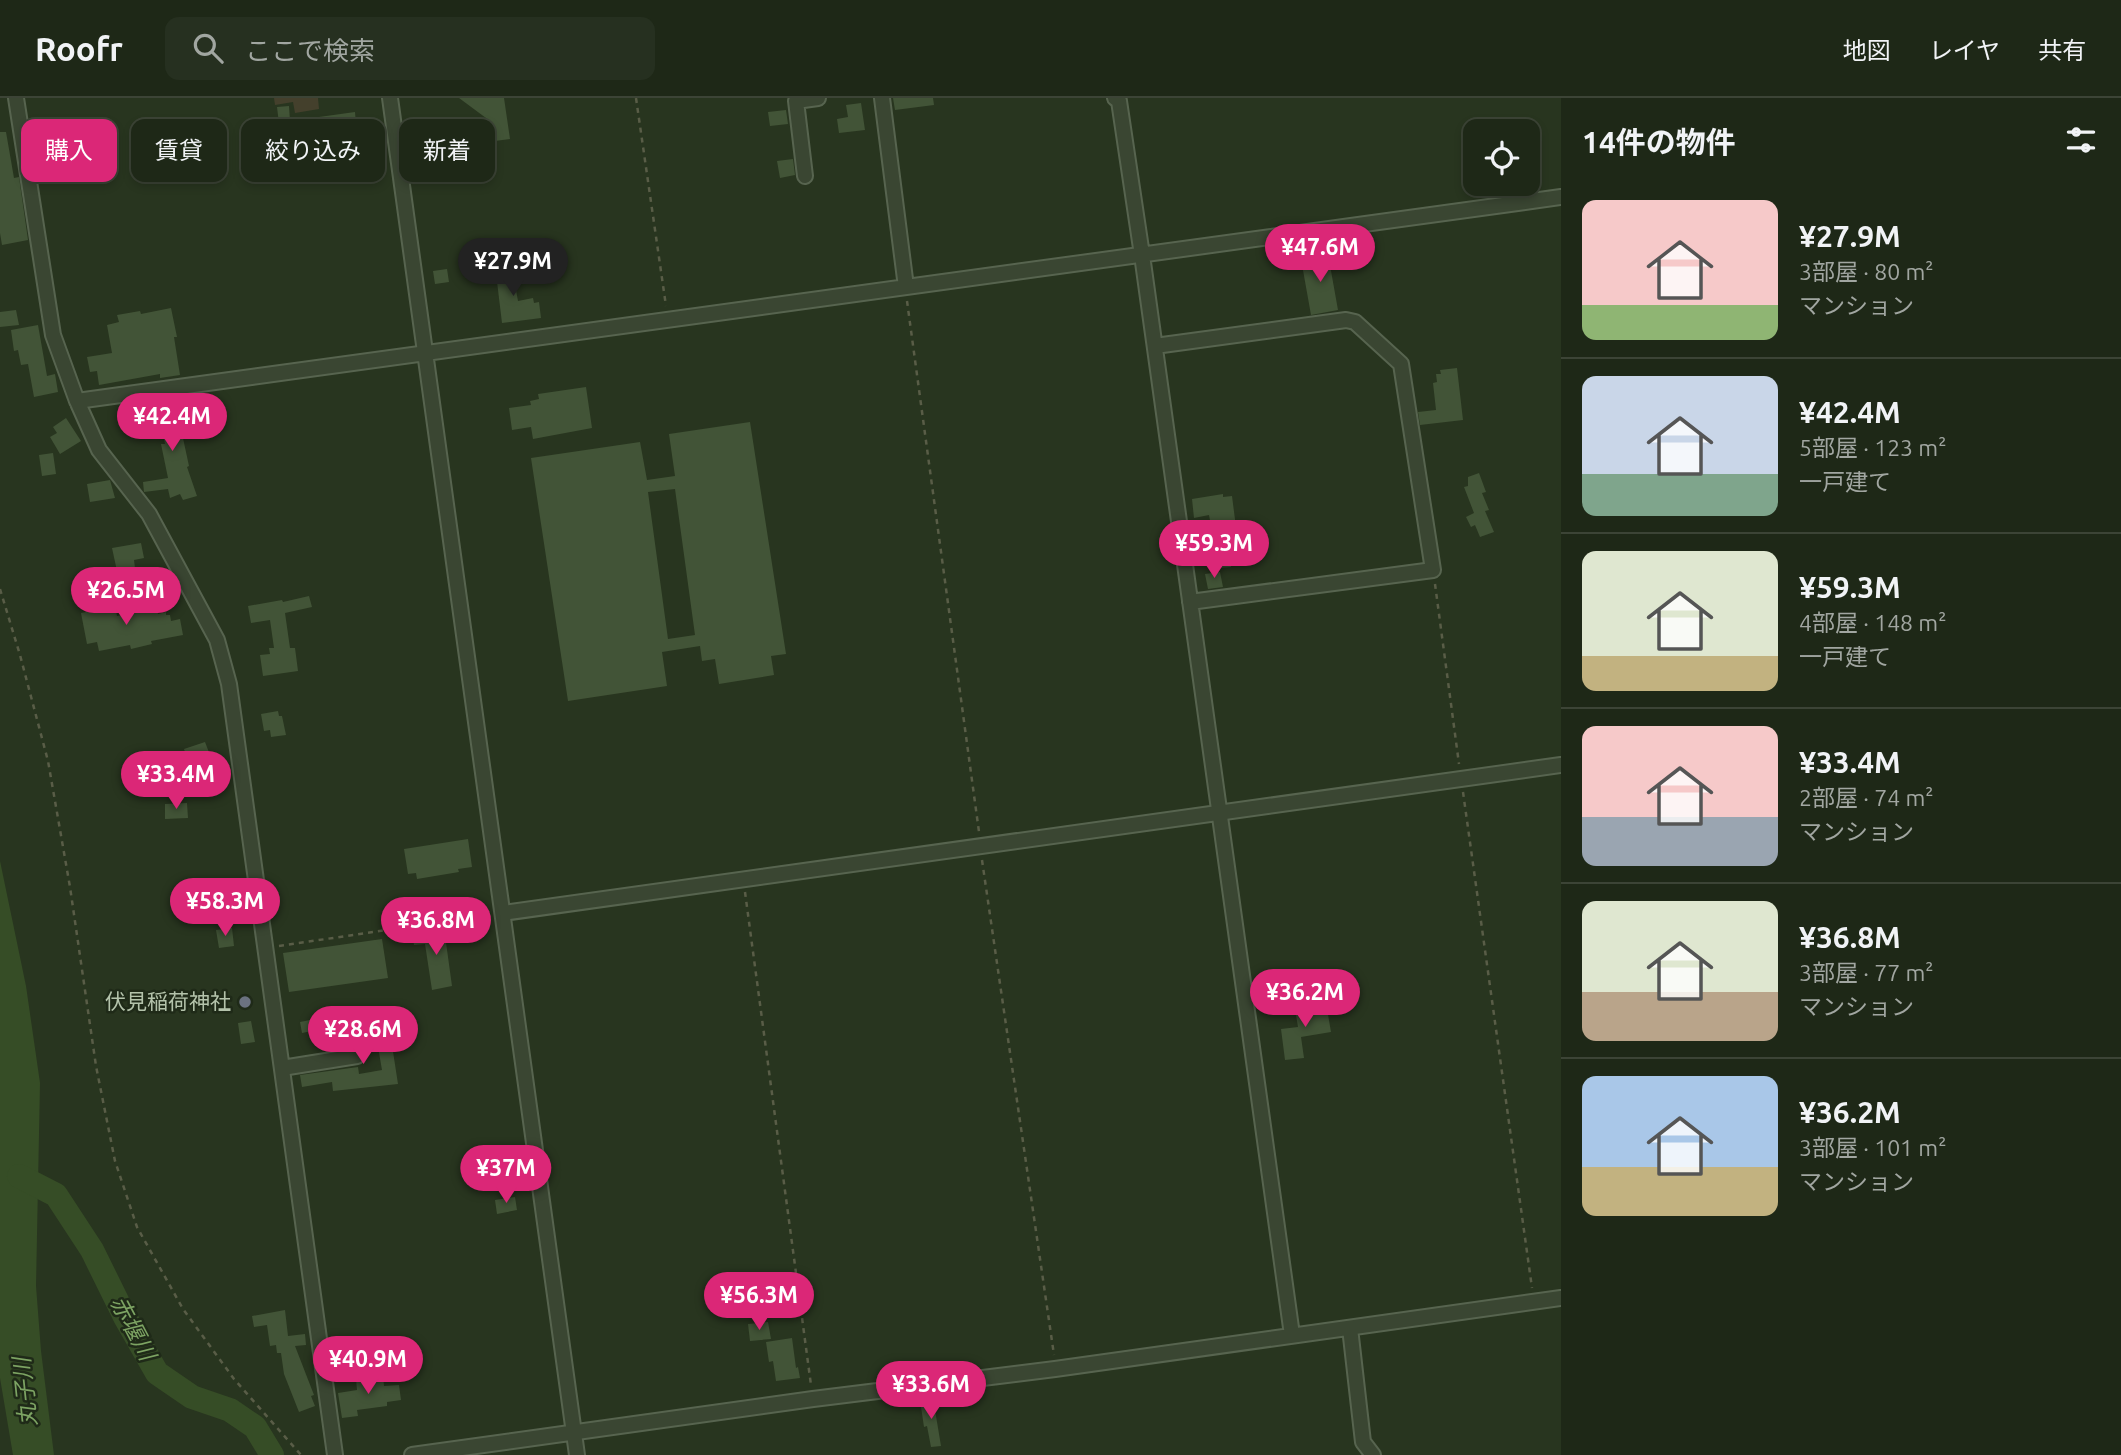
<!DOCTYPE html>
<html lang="ja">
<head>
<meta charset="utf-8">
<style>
	:root { --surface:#1e2817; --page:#263020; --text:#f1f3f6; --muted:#a1a6a1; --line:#3c4436; --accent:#db2777 }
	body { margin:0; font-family:Ubuntu,"Noto Sans JP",sans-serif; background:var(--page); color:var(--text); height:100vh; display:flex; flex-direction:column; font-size:26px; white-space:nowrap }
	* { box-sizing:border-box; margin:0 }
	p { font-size:23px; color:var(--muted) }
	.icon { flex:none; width:38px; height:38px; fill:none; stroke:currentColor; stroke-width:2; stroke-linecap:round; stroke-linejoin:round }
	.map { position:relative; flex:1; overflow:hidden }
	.details { display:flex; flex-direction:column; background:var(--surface); width:560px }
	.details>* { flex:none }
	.hud { position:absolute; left:21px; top:21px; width:665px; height:63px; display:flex; gap:14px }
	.controls { position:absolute; left:1463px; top:21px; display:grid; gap:14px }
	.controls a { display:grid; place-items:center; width:77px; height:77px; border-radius:14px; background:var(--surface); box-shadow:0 4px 10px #0003,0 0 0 2px var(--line); font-size:35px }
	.price { position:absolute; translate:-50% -60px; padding:0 16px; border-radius:24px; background:var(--accent); color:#fff; font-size:23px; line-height:46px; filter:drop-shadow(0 2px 4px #0008) }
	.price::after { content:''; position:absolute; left:50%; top:42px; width:21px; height:16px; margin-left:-10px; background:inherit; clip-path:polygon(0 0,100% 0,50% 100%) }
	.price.selected { background:#222; color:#fff }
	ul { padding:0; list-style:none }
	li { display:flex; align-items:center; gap:21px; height:175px; padding:0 21px }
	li+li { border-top:2px solid var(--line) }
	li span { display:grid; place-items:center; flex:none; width:196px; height:140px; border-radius:14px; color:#555 }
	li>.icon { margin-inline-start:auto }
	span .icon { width:84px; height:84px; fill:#fffc; stroke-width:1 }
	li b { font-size:30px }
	h2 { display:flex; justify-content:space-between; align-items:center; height:84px; padding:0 21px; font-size:30px }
	.chip { padding:0 24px; border-radius:14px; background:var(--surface); box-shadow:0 4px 10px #0003,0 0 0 2px var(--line); font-size:24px; line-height:63px }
	.chip.selected { background:var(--accent); color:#fff }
	header { display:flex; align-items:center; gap:42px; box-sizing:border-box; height:98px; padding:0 35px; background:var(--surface); border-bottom:2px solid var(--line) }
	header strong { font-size:33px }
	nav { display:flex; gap:38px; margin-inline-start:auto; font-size:24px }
	.search { width:490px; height:63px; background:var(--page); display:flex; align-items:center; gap:18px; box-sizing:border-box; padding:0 24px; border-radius:14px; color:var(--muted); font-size:26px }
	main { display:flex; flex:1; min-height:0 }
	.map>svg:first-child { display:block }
	.green { fill:#44402c }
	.water { fill:#364d26 }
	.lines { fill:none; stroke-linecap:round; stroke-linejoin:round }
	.river { stroke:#364d26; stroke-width:24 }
	.building { fill:#425437; fill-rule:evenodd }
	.minor-casing { stroke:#57644f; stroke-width:18 }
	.path { stroke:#595d47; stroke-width:2.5; stroke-dasharray:5 5; stroke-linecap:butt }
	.minor { stroke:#3a4632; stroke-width:14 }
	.worship-dot { fill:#6b7280; stroke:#1f2a18; stroke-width:2.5 }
	.labels { text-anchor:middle; stroke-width:5; stroke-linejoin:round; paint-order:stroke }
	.poi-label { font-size:21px; fill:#b4c3ab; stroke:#1f2a18; text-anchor:end }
	.water-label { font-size:23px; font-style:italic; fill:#7da463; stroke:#1f2a18 }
</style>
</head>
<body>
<header>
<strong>Roofr</strong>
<div class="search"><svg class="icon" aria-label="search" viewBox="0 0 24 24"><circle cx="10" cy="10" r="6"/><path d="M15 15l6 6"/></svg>ここで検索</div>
<nav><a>地図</a><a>レイヤ</a><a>共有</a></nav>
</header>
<main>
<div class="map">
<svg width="1561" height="1357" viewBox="0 0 1561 1357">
	<rect width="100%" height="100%" fill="#28351f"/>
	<path class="green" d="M274,0h44l1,11 -24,4 -2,-11 -18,3z"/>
	<path class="water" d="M0,763l26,125 14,97 -4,203 5,65 13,104h-41l-13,-77z"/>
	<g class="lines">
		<path class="river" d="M19,1078l37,19 36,55 33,67 32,56 35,24 38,13 25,17 17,28"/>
	</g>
	<path class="building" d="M459,0h45l6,41 -15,2 -3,-17 -5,1 -1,-7z
		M893,0h40l1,7 -39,5z
		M861,5l4,27 -26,3 -2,-14 11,-2 -2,-12z
		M289,8l1,15 65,-9 1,12 -64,9 1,6 -12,1 -4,-33z
		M786,12l2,14 -18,2 -2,-14z
		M0,34h6l8,46 5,-1 9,63 -26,5 -2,-12z
		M793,61l2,16 -15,3 -3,-17z
		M1328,156l10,56 -27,5 -10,-56z
		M510,164l4,29 2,-1 2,11 15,-3 1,5 5,-1 2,16 -39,5 -7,-58z
		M447,171l2,13 -14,2 -2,-13z
		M171,210l6,29h-3l6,38 -20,3v-4l-61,11 -2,-14 -7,1 -3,-15 25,-4 -5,-28 12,-3 -2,-7 23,-4 1,3z
		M16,212l3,15 -19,2v-15z
		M38,227l9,51 8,-2 3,18 -24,5 -6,-33 -7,1 -3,-15 -4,1 -3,-21z
		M1457,270l6,52 -43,5 -2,-13 18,-2 -3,-27 4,-1 -1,-8h5l-1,-4z
		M586,289l6,41 -59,11 -2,-12 -19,3 -3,-22 22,-3 -1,-4 9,-2 -1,-5z
		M165,303h10l14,65 -2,1 10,29 -14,4 -3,-6 -10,4 -2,-9 -24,3 -1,-10 25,-4 -7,-34h4l-6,-29 -11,2 -2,-13z
		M66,320l15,23 -21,13 -10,-17 7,-4 -4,-6z
		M750,324l36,232 -15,2 3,19 -55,9 -4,-25 -13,2 -2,-15 -38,6 5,34 -99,15 -37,-243 109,-16 7,38 28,-4 -6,-42zM675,391l20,146 -27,4 -20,-147z
		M53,355l3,21 -14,2 -3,-21z
		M1479,375l7,19 -4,1 7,17 -4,1 9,21 -14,5 -5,-12 -4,2 -5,-10 8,-4 -10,-26 4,-1v-9z
		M110,382l5,18 -25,4 -3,-18z
		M1223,396v3l9,-1 5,39h4l2,11 -7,1 1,7 -7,1 1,12 -12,1 -10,-53 -15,3 -2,-19z
		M141,445l3,15 -10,2 1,8 -18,3 -5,-23z
		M1220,474l3,15 -15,2 -3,-15z
		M309,498l3,11 -27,6 5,35h5l3,23 -35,5 -3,-21 10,-1 -1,-6h5l-4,-28 -19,3 -3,-17 34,-6 1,2z
		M114,501l3,17 26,-6 1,3 13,-3 1,4 8,-2v3h4l1,6 9,-2 3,16 -32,6 1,3 -21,5 -1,-4 -31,6 -2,-9 -10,2 -6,-31 5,-1 -1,-7z
		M278,613l1,5h3l4,19 -15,2 -1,-7 -6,1 -3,-17z
		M205,644l17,44 -23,8 -15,-45z
		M187,705l1,15 -23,1v-15z
		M468,741l4,28 -14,2 1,3 -42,7 -1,-6 -8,1 -4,-25z
		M239,788l5,31 -18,3 -5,-31z
		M232,830l2,18 -15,2 -3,-18z
		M444,830l8,58 -20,4 -7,-46 -11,1 -2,-12z
		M382,841l6,39 -99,14 -6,-39z
		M1326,905l5,29 -30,5 3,21 -19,2 -4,-31 17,-2 -3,-18z
		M315,921l2,11 -15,3 -2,-11z
		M251,923l4,21 -14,2 -3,-21z
		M394,925l2,13h-3l1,8 -2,1 6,39 -65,7 -1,-9 -30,5 -2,-12 58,-8 1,7 23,-4 -4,-23 -6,1 -4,-21z
		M515,1099l2,13 -20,4 -2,-14z
		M285,1212l3,26 17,-2 1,11 -11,1 19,49 -3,1 4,10 -16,6 -15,-38 -3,-21h-4l-1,-8 -6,1 -3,-21 -13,2 -2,-11z
		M768,1224l3,17 -21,2 -2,-17z
		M792,1240l4,30 2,-1 2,11 -24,3 -3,-20 -4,1 -3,-20z
		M383,1277l1,11 15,-1 2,15 -14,2v4l-30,4 1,6 -16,2 -4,-25 19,-3 -1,-11z
		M933,1300l8,48 -10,1 -4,-21 -3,1 -4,-27z"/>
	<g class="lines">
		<defs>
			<path id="minor" d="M16,0l37,237 24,66 22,49 50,64 68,126 12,44 106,771
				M390,0l187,1357
				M882,0l24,189
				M1115,0l4,3 23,154 150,1080
				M805,78l-9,-75 22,-3
				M1155,248l191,-26 9,2 46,42 32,206 -243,32
				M77,303l1484,-204
				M503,815l1058,-148
				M282,970l75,-12
				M1350,1230l13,114 10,13
				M412,1357l401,-56 242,-30 506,-71"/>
		</defs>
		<use href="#minor" class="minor-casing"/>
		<path class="path" d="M636,0l30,208
			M907,203l72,531
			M1435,486l24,180
			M0,491l20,66 28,106 22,126 26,179 19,95 22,66 46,82 51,70 67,76
			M1463,694l69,496
			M982,762l72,495
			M745,794l66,493
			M279,848l208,-31"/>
		<use href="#minor" class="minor"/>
	</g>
	<circle class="worship-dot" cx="245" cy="904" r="7"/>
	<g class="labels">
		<g class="poi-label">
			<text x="231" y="911">伏見稲荷神社</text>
		</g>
		<g class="water-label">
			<text transform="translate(133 1230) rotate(62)" y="8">赤堰川</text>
			<text transform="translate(25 1294) rotate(-96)" y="8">丸子川</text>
		</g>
	</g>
</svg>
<div class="controls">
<a><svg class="icon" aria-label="locate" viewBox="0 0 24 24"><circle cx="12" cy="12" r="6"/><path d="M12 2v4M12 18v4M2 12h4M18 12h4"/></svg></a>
</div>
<b class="price" style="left:1320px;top:186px">¥47.6M</b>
<b class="price selected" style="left:513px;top:200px">¥27.9M</b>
<b class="price" style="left:172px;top:355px">¥42.4M</b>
<b class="price" style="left:1214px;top:482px">¥59.3M</b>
<b class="price" style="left:126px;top:529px">¥26.5M</b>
<b class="price" style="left:176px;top:713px">¥33.4M</b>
<b class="price" style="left:225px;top:840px">¥58.3M</b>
<b class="price" style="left:436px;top:859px">¥36.8M</b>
<b class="price" style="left:1305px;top:931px">¥36.2M</b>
<b class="price" style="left:363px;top:968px">¥28.6M</b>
<b class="price" style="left:506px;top:1107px">¥37M</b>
<b class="price" style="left:759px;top:1234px">¥56.3M</b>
<b class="price" style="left:368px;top:1298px">¥40.9M</b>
<b class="price" style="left:931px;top:1323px">¥33.6M</b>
<div class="hud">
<a class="chip selected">購入</a>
<a class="chip">賃貸</a>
<a class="chip">絞り込み</a>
<a class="chip">新着</a>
</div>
</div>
<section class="details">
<h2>14件の物件<svg class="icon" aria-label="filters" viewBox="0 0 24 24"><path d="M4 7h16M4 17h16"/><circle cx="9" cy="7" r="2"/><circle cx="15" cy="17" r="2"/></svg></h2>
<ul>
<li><span style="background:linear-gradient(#f6c9c9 75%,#8fb573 0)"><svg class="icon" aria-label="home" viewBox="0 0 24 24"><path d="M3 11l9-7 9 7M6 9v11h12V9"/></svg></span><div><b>¥27.9M</b><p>3部屋 · 80 m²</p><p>マンション</p></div></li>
<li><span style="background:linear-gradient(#c9d6e8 70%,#7fa58c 0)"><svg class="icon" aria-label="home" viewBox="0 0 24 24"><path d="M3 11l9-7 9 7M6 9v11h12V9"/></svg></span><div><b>¥42.4M</b><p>5部屋 · 123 m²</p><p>一戸建て</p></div></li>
<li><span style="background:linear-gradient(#dfe7d0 75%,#c2b280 0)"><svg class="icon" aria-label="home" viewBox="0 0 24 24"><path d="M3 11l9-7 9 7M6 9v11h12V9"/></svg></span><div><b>¥59.3M</b><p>4部屋 · 148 m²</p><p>一戸建て</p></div></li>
<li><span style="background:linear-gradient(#f6c9c9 65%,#9aa5b1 0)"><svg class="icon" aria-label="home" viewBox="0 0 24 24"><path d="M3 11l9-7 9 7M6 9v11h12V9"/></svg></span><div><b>¥33.4M</b><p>2部屋 · 74 m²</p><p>マンション</p></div></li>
<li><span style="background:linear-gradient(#dfe7d0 65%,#b9a48a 0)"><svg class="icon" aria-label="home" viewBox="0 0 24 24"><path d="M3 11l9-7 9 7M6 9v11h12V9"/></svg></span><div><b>¥36.8M</b><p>3部屋 · 77 m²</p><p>マンション</p></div></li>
<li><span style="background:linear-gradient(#a9c7e8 65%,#c2b280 0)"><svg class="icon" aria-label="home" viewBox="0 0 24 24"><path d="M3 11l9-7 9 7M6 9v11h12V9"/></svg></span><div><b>¥36.2M</b><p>3部屋 · 101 m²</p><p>マンション</p></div></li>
</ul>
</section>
</main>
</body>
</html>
